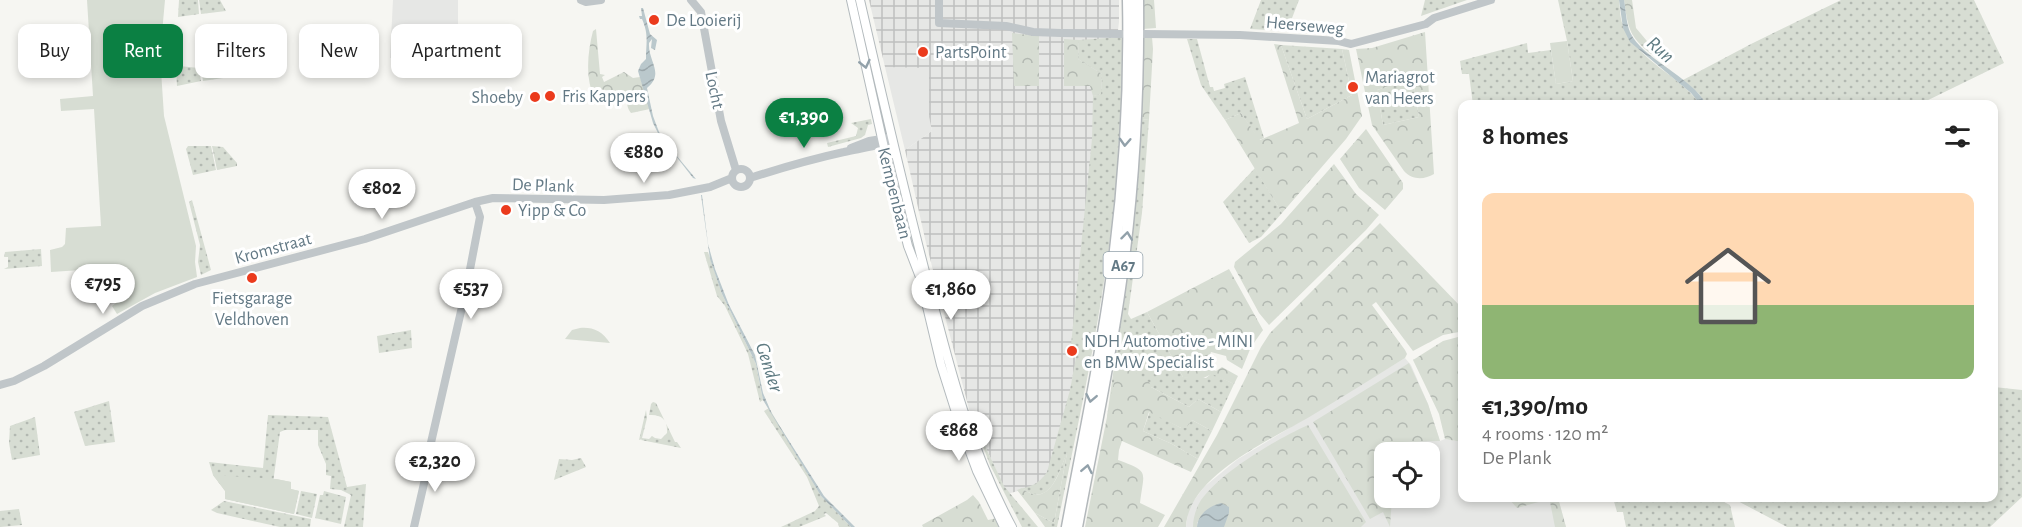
<!DOCTYPE html>
<html lang="en">
<head>
<meta charset="utf-8">
<style>
	:root { --surface:#fff; --page:#f6f6f6; --text:#222; --muted:#767676; --line:#e0e0e0; --accent:#0b8043 }
	body { margin:0; font-family:"Alegreya Sans",sans-serif; background:var(--page); color:var(--text); height:100vh; display:flex; flex-direction:column; font-size:22px; white-space:nowrap }
	* { box-sizing:border-box; margin:0 }
	p { font-size:20px; color:var(--muted) }
	.icon { flex:none; width:33px; height:33px; fill:none; stroke:currentColor; stroke-width:2; stroke-linecap:round; stroke-linejoin:round }
	.map { position:relative; flex:1; overflow:hidden }
	.sheet { position:absolute; left:1458px; top:100px; width:540px; height:402px; display:flex; flex-direction:column; background:var(--surface); border-radius:12px; box-shadow:0 3px 9px #0003 }
	.sheet>* { flex:none }
	.guide { position:absolute; left:18px; top:24px; width:570px; height:54px; display:flex; gap:12px }
	.buttons { position:absolute; left:1374px; top:442px; display:grid; gap:12px }
	.buttons a { display:grid; place-items:center; width:66px; height:66px; border-radius:12px; background:var(--surface); box-shadow:0 3px 9px #0003; font-size:30px }
	.price { position:absolute; translate:-50% -51px; padding:0 14px; border-radius:21px; background:#fff; color:#222; font-size:20px; line-height:39px; filter:drop-shadow(0 2px 3px #0008) }
	.price::after { content:''; position:absolute; left:50%; top:36px; width:18px; height:14px; margin-left:-9px; background:inherit; clip-path:polygon(0 0,100% 0,50% 100%) }
	.price.active { background:var(--accent); color:#fff }
	ul { padding:0; list-style:none }
	li { display:grid; align-content:center; gap:12px; height:318px; padding:0 24px }
	li+li { border-top:2px solid var(--line) }
	li span { display:grid; place-items:center; height:186px; border-radius:12px; color:#555 }
	li>.icon { margin-inline-start:auto }
	span .icon { width:108px; height:108px; fill:#fffc; stroke-width:1 }
	li b { font-size:26px }
	h2 { display:flex; justify-content:space-between; align-items:center; height:72px; padding:0 24px; font-size:26px }
	.pill { padding:0 21px; border-radius:12px; background:var(--surface); box-shadow:0 3px 9px #0003; font-size:21px; line-height:54px }
	.pill.active { background:var(--accent); color:#fff }
	.map>svg:first-child { display:block }
	.built { fill:#e6e7e5; fill-rule:evenodd }
	.industrial { fill:url(#industrial-grid) }
	.grass { fill:url(#grass-dots) }
	.forest { fill:url(#forest-crowns); fill-rule:evenodd }
	.park { fill:#d7ddd3 }
	.water { fill:url(#water-waves) }
	.lines { fill:none; stroke-linecap:round; stroke-linejoin:round }
	.secondary-casing { stroke:#b3babd; stroke-width:10 }
	.motorway-casing { stroke:#b3b8bb; stroke-width:13 }
	.tertiary { stroke:#c0c6c9; stroke-width:8 }
	.secondary { stroke:#fff; stroke-width:8 }
	.motorway { stroke:#fff; stroke-width:10 }
	.oneway { stroke:#92a1aa }
	.poi-dot { fill:#eb3b1d; stroke:#fff; stroke-width:2 }
	.labels { text-anchor:middle; stroke-width:6; stroke-linejoin:round; paint-order:stroke }
	.shield { fill:#fff; stroke:#92a1aa; stroke-width:1.5 }
	.shield-label { font-size:16px; font-weight:bold; fill:#637985 }
	.poi-label { font-size:18px; fill:#637985; stroke:#fff; text-anchor:start }
	.street-label { font-size:18px; fill:#637985; stroke:#fff }
	.water-label { font-size:20px; font-style:italic; fill:#5f7b82; stroke:#fff }
</style>
</head>
<body>
<div class="map">
<svg width="2022" height="527" viewBox="0 0 2022 527">
	<defs>
		<pattern id="industrial-grid" width="8" height="8" patternUnits="userSpaceOnUse" patternTransform="scale(1.5)"><rect width="8" height="8" fill="#e6e7e5"/><path d="M0 4h8M4 0v8" fill="none" stroke="#bec0bf"/></pattern>
		<pattern id="grass-dots" width="8" height="8" patternUnits="userSpaceOnUse" patternTransform="scale(1.5)"><rect width="8" height="8" fill="#d7ddd3"/><path d="M2 2h.1M6 6h.1" fill="none" stroke="#b2b8b1" stroke-width="1.8" stroke-linecap="round"/></pattern>
		<pattern id="forest-crowns" width="20" height="18" patternUnits="userSpaceOnUse" patternTransform="scale(1.5)"><rect width="20" height="18" fill="#d7ddd3"/><path d="M2 6a3 3 0 1 1 6 0M12 15a3 3 0 1 1 6 0" fill="none" stroke="#b2b8b1"/></pattern>
		<pattern id="water-waves" width="16" height="10" patternUnits="userSpaceOnUse" patternTransform="scale(1.5)"><rect width="16" height="10" fill="#bac8cc"/><path d="M0 5q4-4 8 0t8 0" fill="none" stroke="#9ba7ab"/></pattern>
	</defs>
	<rect width="100%" height="100%" fill="#f6f6f2"/>
	<path class="built" d="M393,0h65v31l-34,2v22l-34,3z
		M885,67h44v50l3,14 -27,19z
		M1405,358l6,7 17,39 12,37 5,-2 17,3v56h96l8,29h-380l2,-15 4,-9 12,-16 34,-28zM1384,453h46v45h-46z"/>
	<path class="industrial" d="M869,0h250v22l-41,329 -26,131 -45,12 -37,-81 -44,-170 -21,-93 27,-19 -3,-14v-49l-44,-1z"/>
	<path class="grass" d="M179,0h19l1,14 -21,3z
		M199,0h21l6,11 -25,3z
		M1261,0h38l-12,31 -37,-2z
		M1425,0h42l-46,16z
		M1558,0h61c1,9 1,20 5,28 16,34 56,48 77,77h-228l-4,-31h-7l-2,-13 67,-18 1,10 23,-3 5,34 17,-3 -6,-40z
		M1841,0h133l30,63 -86,42h-211l-8,-11 -16,-14 68,-36z
		M1122,37c4,40 -1,83 -4,123 -9,124 -36,245 -61,367h-12l-10,-14 19,10 13,-70c-8,18 -17,57 -45,35 11,-1 19,-7 25,-16l23,-82 7,-38 -6,-7 21,-206 1,-43 8,-2 1,-20 -24,-15 1,-19z
		M1187,39h10l13,48h3l1,4 11,-3 -1,-4 21,-7 19,61 -5,2 -18,-27 -16,7 -24,-35z
		M1281,45l61,4 10,46 -45,24z
		M179,66l20,2 2,13 -24,5 -1,-18z
		M201,69l24,2 2,-1 4,4 -1,3 -27,4z
		M1413,79l6,38 -36,8 -6,-35z
		M871,119l1,5 -4,1 -3,10 -4,3 -33,9 -1,-4 29,-7 2,-8 -7,-5z
		M1149,119l-7,94 -14,101 3,5 16,-7 36,65 23,1 6,-5 22,11 -13,28 -23,-13 -9,8 -38,-20 -44,30 26,-186 9,-111z
		M188,146h23l5,24 -23,5 -7,-26z
		M212,146l11,1 14,16v3l-20,4z
		M1255,168l27,45 -21,24 -12,6 -26,-41z
		M192,200l19,70 -10,5 -3,-13 2,-17 -11,-43z
		M41,249l1,17 -38,3 4,-2v-10h-4l1,-5z
		M704,252h4l14,42 34,70 7,36 -3,2 -12,-48 -23,-48 -8,-10z
		M411,330l1,18 -33,5 -2,-17z
		M1994,387l28,3v107l-32,30h-203l-55,-29h262z
		M109,401l6,41 -30,4 -11,-34z
		M653,402l3,1 19,39h2l4,6 -40,-8 1,-1 -3,1 7,-30 1,8 -5,20 7,1 3,-3 3,2 6,1 6,-6c1,-14 -6,-19 -18,-18l2,-11z
		M769,408l52,88 30,31h-12l-1,-4 -12,-10 -2,1 2,2 -27,11h-18l34,-16 4,-5 -12,-29 -43,-66z
		M1150,411l31,17 11,-8 20,11 -14,28 -26,-15 -29,-13z
		M268,415l60,2 19,70 19,-3 -3,43h-19l7,-32 -10,-5 -11,-1 1,-13 -5,-1v-11l-8,-19v-15h-33l-5,2 -7,51h2l1,-4 15,3v7l8,2 -5,23 -69,-15 1,-7 -13,-17 -4,-13 54,6z
		M35,417l5,38 -28,5 -3,-17 1,-17z
		M975,425l29,61 34,41h-16l-32,-62z
		M581,458l5,9 -32,13 5,-21 13,1z
		M301,491l16,3 -5,24 -16,-4z
		M324,491l22,6 -5,27 -26,-6 5,-23h3z
		M1613,498h103l14,7 5,22h-109l-3,-15h-6z
		M224,501l87,18 -1,8h-30l-63,-14 -6,-3z
		M19,509l3,16 -22,2v-16z"/>
	<path class="forest" d="M1143,0h11l2,28 -13,1z
		M1624,0h8l4,28 16,19 2,5 -3,2c-22,-18 -23,-26 -27,-54z
		M596,29l4,45 5,1 -3,2 2,5 20,-10 9,6 7,-1 10,32 -19,4c-4,-5 -3,-7 -5,-13 -3,-10 -28,-11 -35,-11 -5,-18 -3,-39 2,-58z
		M1425,32l9,142c-10,6 -22,6 -30,-3l-32,-46 -16,-76 16,-1zM1413,79l6,38 -36,8 -6,-35z
		M1012,33l27,3v50h-25z
		M1143,37h9l1,12 -4,70 -7,1z
		M1064,39l15,1 -1,19 24,15 -1,20 -8,2 -3,-10h-26z
		M1274,44l7,1 26,74 45,-24 -10,-46 7,1 13,66 -16,23 -64,74 -57,-93 16,-7 19,27 39,-17z
		M1366,129l37,54v6l-18,21 -26,-22 -19,-29z
		M1334,164l22,30 23,21 -13,15 -97,95 -10,-12 -25,-46 1,-5 46,-38z
		M1380,223l82,85v134l-17,-3 -6,-25 -26,-54 30,-19 15,-4 1,-5 -16,3 -30,16 -37,-49 -4,3 33,45 2,4 -2,4c-31,19 -62,39 -94,58 -38,23 -123,59 -125,111h-22l53,-92 44,-88 9,-14z
		M1229,269l34,61 -12,17 -9,22 -15,-9 -1,-4 -15,-4 -5,15 10,4 6,-4 16,9 -4,8 -22,-10 -13,6 -16,-3 -36,-65z
		M1118,362l31,20 2,5 38,20 9,-8 23,13 -9,19 -20,-11 -6,8h-5l-32,-16 -6,19 29,13 26,15 -7,13 -69,-31 -3,9 -1,10c32,12 26,10 22,43l25,12 -7,12h-73z
		M1409,363l19,41 12,37 -38,1v11h-18v45h8l-2,29 -7,-15 -13,7 -57,-97z
		M1308,425l58,97 -5,5h-137l-27,-5v5h-4c0,-9 3,-19 8,-27 21,-29 74,-60 107,-75z
		M1068,448l-14,75 -19,-10 -18,-23 5,-2c29,23 39,-21 46,-40z
		M973,495l6,7 9,18 9,-2 5,9h-79l-1,-2 45,-25z
		M1508,498h50l8,29h-11l-5,-25 -4,-2 -29,8z"/>
	<path class="park" d="M87,0h78l-5,55 4,61 32,130 -1,16 2,15 -42,16 -38,21 -5,-8 4,-3 -6,-10 -5,2 -4,-5 -1,-11h-3l-1,-10 -45,3 -1,-22 12,-3 3,-3 1,-16 35,-2 -7,-117 -33,2 -1,-12 33,-3z
		M424,36v19l-29,3v-20z
		M1567,41l6,40 -17,3 -6,-41z
		M580,328c13,-1 22,3 30,15l-45,-4 7,-9z
		M213,475l63,4 15,3v7l8,2 -5,23 -69,-15v-8z"/>
	<path class="water" d="M1619,0h5c2,11 2,22 6,32 12,27 61,44 77,73h-6l-10,-12 -61,-51 -7,-14z
		M641,8h2l7,26 7,6 -2,10 -4,-2 1,-9 -3,4c-1,19 16,30 -2,45l6,28 6,16 12,17 25,30 -3,-1 -35,-45 -5,-10 -15,-52 3,-7 5,-5c0,-17 3,-24 -4,-40h-2l-1,-3h3z
		M701,195h1l6,49 7,25 14,36 26,50 8,38 9,21 52,82 31,31h-4l-30,-31 -58,-96 -7,-36 -34,-70 -12,-35z
		M1221,503l8,4v6l-5,14h-27c1,-13 12,-21 24,-24z"/>
	<g class="lines">
		<defs>
			<path id="secondary" d="M851,0l36,161 21,85 12,31 21,88 19,60 17,46 27,56
				M860,0c22,96 44,192 69,287 21,83 42,164 83,240"/>
			<path id="motorway" d="M1067,527c15,-82 33,-164 44,-246 13,-93 19,-187 17,-281
				M1077,527c15,-82 33,-164 44,-246 13,-93 18,-187 17,-281"/>
		</defs>
		<use href="#secondary" class="secondary-casing"/>
		<use href="#motorway" class="motorway-casing"/>
		<path class="tertiary" d="M581,0l5,2 15,-2
			M691,0l10,12 20,109 15,49
			M939,0v23l67,3 27,6 28,1 60,1
			M1144,34l96,1 99,6 12,3 75,-20 8,-6 57,-18
			M851,148l18,-7 19,-3
			M732 178a9 9 0 1 1 18 0a9 9 0 1 1-18 0Z
			M750,178c31,-10 62,-19 94,-26 16,-4 33,-4 48,-14
			M0,385l14,-4 30,-15 98,-60 53,-22 170,-45 110,-37 18,-4 111,2 65,-5 41,-8 22,-9
			M414,527l14,-61 2,-19 37,-162 13,-68 -5,-15"/>
		<use href="#secondary" class="secondary"/>
		<use href="#motorway" class="motorway"/>
	</g>
	<defs><path id="oneway-chevron" d="M-2-3.5L2.5 0L-2 3.5" fill="none" stroke-width="1.6" stroke-linecap="round" stroke-linejoin="round" transform="scale(1.5)"/></defs>
	<g class="oneway">
		<use href="#oneway-chevron" transform="translate(865 64) rotate(77)"/>
		<use href="#oneway-chevron" transform="translate(1125 142) rotate(93)"/>
		<use href="#oneway-chevron" transform="translate(1127 236) rotate(-83)"/>
		<use href="#oneway-chevron" transform="translate(1091 398) rotate(101)"/>
		<use href="#oneway-chevron" transform="translate(1087 469) rotate(-79)"/>
	</g>
	<g class="poi-dot">
		<circle cx="654" cy="20" r="6"/>
		<circle cx="923" cy="52" r="6"/>
		<circle cx="1353" cy="87" r="6"/>
		<circle cx="550" cy="96" r="6"/>
		<circle cx="535" cy="97" r="6"/>
		<circle cx="506" cy="210" r="6"/>
		<circle cx="252" cy="278" r="6"/>
		<circle cx="1072" cy="351" r="6"/>
	</g>
	<g class="labels">
		<rect class="shield" x="1103.5" y="252" width="39" height="26" rx="4.5"/>
		<g class="shield-label">
			<text x="1123" y="271">A67</text>
		</g>
		<g class="poi-label">
			<text x="666" y="26">De Looierij</text>
			<text x="935" y="58">PartsPoint</text>
			<text x="1365" y="83">Mariagrot<tspan x="1365" dy="21">van Heers</tspan></text>
			<text x="562" y="102">Fris Kappers</text>
			<text x="523" y="103" text-anchor="end">Shoeby</text>
			<text x="518" y="216">Yipp &amp; Co</text>
			<text x="252" y="304" text-anchor="middle">Fietsgarage<tspan x="252" dy="21">Veldhoven</tspan></text>
			<text x="1084" y="347">NDH Automotive - MINI<tspan x="1084" dy="21">en BMW Specialist</tspan></text>
		</g>
		<g class="street-label">
			<text transform="translate(1305 25) rotate(5)" y="6">Heerseweg</text>
			<text transform="translate(715 90) rotate(78)" y="6">Locht</text>
			<text transform="translate(543 185) rotate(2)" y="6">De Plank</text>
			<text transform="translate(895 193) rotate(76)" y="6">Kempenbaan</text>
			<text transform="translate(273 248) rotate(-15)" y="6">Kromstraat</text>
		</g>
		<g class="water-label">
			<text transform="translate(1661 49) rotate(41)" y="7">Run</text>
			<text transform="translate(770 367) rotate(72)" y="7">Gender</text>
		</g>
	</g>
</svg>
<div class="buttons">
<a><svg class="icon" aria-label="locate" viewBox="0 0 24 24"><circle cx="12" cy="12" r="6"/><path d="M12 2v4M12 18v4M2 12h4M18 12h4"/></svg></a>
</div>
<b class="price active" style="left:804px;top:149px">€1,390</b>
<b class="price" style="left:644px;top:184px">€880</b>
<b class="price" style="left:382px;top:220px">€802</b>
<b class="price" style="left:103px;top:315px">€795</b>
<b class="price" style="left:471px;top:320px">€537</b>
<b class="price" style="left:951px;top:321px">€1,860</b>
<b class="price" style="left:959px;top:462px">€868</b>
<b class="price" style="left:435px;top:493px">€2,320</b>
<div class="guide">
<a class="pill">Buy</a>
<a class="pill active">Rent</a>
<a class="pill">Filters</a>
<a class="pill">New</a>
<a class="pill">Apartment</a>
</div>
<section class="sheet">
<h2>8 homes<svg class="icon" aria-label="filters" viewBox="0 0 24 24"><path d="M4 7h16M4 17h16"/><circle cx="9" cy="7" r="2"/><circle cx="15" cy="17" r="2"/></svg></h2>
<ul>
<li><span style="background:linear-gradient(#ffd9b3 60%,#8fb573 0)"><svg class="icon" aria-label="home" viewBox="0 0 24 24"><path d="M3 11l9-7 9 7M6 9v11h12V9"/></svg></span><div><b>€1,390/mo</b><p>4 rooms · 120 m²</p><p>De Plank</p></div></li>
</ul>
</section>
</div>
</body>
</html>
